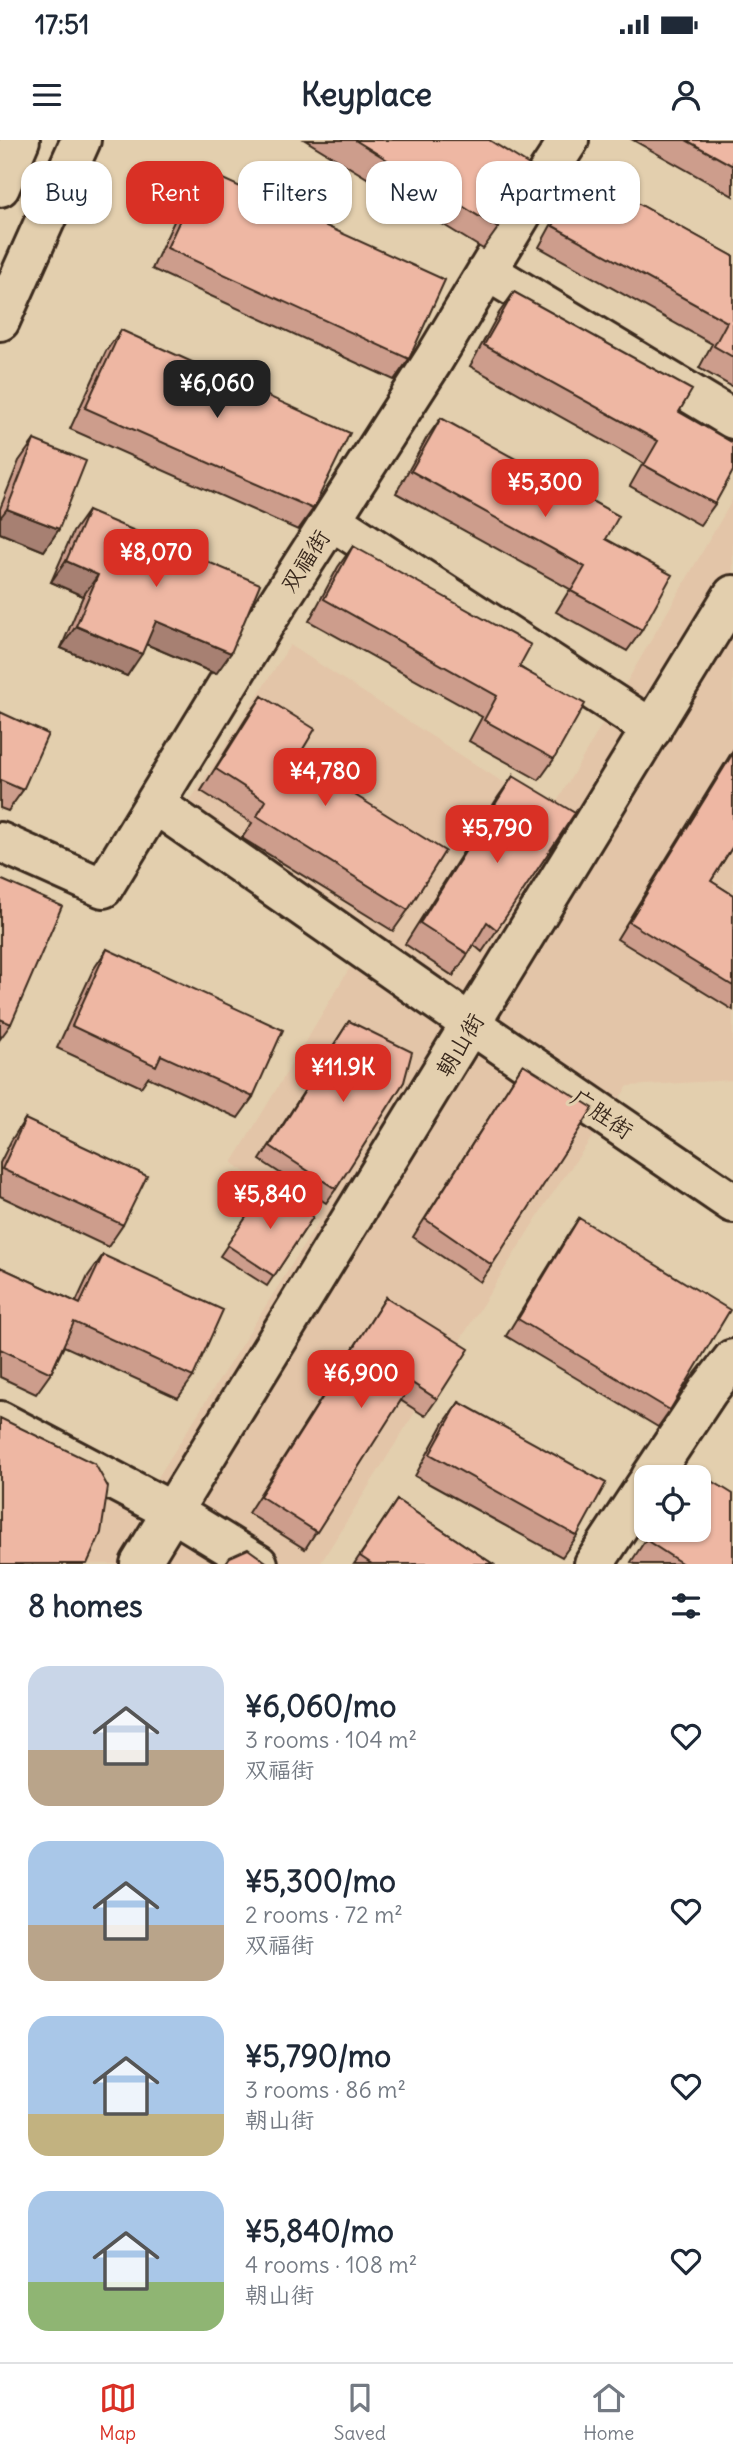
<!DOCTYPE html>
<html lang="en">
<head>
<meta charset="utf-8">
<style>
	:root { --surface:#fff; --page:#f6f6f7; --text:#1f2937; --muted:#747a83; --line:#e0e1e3; --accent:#d93025 }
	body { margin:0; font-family:Delius,"LXGW WenKai TC",sans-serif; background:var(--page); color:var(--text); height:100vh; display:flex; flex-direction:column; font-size:26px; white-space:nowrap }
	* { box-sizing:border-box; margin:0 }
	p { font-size:23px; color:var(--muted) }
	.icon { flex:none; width:38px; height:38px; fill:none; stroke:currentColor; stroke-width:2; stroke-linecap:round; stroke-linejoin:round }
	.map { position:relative; height:1424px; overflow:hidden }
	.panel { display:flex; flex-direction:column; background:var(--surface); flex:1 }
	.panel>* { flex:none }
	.banner { position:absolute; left:21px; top:21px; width:691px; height:63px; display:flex; gap:14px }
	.fabs { position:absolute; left:634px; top:1325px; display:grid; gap:14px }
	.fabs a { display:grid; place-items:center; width:77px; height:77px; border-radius:14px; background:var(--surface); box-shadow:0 2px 5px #0004; font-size:35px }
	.price { position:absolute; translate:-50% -60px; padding:0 16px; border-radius:14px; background:var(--accent); color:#fff; font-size:23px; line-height:46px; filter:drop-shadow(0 2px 4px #0008) }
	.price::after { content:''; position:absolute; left:50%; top:42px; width:21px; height:16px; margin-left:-10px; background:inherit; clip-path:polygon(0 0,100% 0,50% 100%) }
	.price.active { background:#222; color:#fff }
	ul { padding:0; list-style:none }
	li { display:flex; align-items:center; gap:21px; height:175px; padding:0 28px }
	li span { display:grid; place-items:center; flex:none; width:196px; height:140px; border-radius:21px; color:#555 }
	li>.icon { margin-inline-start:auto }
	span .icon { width:84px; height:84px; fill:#fffc; stroke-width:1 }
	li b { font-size:30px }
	h2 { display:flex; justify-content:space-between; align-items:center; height:84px; padding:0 28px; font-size:30px }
	.tag { padding:0 24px; border-radius:21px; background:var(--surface); box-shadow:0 2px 5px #0004; font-size:24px; line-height:63px }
	.tag.active { background:var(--accent); color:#fff }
	.status { display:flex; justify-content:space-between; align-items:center; height:49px; padding:0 35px; background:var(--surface); direction:ltr }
	.status svg { height:19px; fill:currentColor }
	header { display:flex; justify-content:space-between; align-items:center; height:91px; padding:0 28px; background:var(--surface); font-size:32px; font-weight:700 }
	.menu { display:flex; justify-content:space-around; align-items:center; height:98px; border-top:2px solid var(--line); background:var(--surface); font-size:19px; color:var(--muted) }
	.menu a { display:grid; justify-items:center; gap:4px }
	.menu .active { color:var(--accent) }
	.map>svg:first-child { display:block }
	.built { fill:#e3c5a8 }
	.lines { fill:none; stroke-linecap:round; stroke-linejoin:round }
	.minor-casing { stroke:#3b2a1e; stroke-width:44 }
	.tertiary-casing { stroke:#3b2a1e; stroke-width:44 }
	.secondary-casing { stroke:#3b2a1e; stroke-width:44 }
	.minor { stroke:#e3cfae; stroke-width:38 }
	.tertiary { stroke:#e3cfae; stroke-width:38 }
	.secondary { stroke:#e3cfae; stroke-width:38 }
	.wall { fill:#cd9d8c; stroke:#3b2a1e; stroke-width:2 }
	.shaded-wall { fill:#a78072; stroke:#3b2a1e; stroke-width:2 }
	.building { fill:#eeb7a3; stroke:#3b2a1e; stroke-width:2 }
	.labels { text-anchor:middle; stroke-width:6; stroke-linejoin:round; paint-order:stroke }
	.street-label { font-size:23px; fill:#3b2a1e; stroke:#e3cfae }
</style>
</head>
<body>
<div class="status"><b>17:51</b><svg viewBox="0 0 49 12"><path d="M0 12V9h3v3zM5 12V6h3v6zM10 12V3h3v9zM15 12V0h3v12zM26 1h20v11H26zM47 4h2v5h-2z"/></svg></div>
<header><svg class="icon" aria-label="menu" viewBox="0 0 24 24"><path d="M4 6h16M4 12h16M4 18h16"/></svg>Keyplace<svg class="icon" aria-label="person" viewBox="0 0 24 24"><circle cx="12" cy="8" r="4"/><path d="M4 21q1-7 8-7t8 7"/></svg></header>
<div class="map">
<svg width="733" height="1424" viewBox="0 0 733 1424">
	<rect width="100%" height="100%" fill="#e3cfae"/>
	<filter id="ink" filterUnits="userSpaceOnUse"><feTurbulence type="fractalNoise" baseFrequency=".0143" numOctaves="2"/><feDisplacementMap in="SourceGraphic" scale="14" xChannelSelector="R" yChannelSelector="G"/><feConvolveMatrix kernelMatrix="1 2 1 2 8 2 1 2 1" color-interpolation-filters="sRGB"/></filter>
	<g filter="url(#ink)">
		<path class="built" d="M733,359v581l-105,6 -82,117 -226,361h-320v-127l140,69 179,-285 -87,-58 123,-204 -187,-124 122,-190 208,134 56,28z"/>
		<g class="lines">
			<defs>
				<path id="minor" d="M487,131l246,148
					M331,380l321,209
					M155,664l317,221 261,178
					M0,702l103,46 162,-265 168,-262 102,-169 34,-52
					M0,1281l173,91 85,52
					M651,1337l57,-86 25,-32
					M594,1424l52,-79"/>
				<path id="tertiary" d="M140,1424l593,-969"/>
				<path id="secondary" d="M0,47l20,-47
					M0,181l81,-181"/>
			</defs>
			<use href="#minor" class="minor-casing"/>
			<use href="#tertiary" class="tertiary-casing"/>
			<use href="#secondary" class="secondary-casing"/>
			<use href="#minor" class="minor"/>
			<use href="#tertiary" class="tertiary"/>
			<use href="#secondary" class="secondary"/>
		</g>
		<path class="wall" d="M305,0h184l9,88 -15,21z
			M633,0h100v56z
			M203,30l206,189 -15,21 -242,-111 36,-78z
			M583,33l150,83v131l-34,-19 13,-24 -173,-97 29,-53z
			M514,152l165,120 36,92 -15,21 -70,-39 13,-23 -173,-97 29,-53z
			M121,190l192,179 -15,21 -228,-101 36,-78z
			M441,278l165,121 36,91 -15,21 -71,-39 14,-23 -174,-96 30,-54z
			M34,300l25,89 -15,22 -44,-18v-24l19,-48z
			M88,371l128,163 -70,-30 -19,32 -66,-28 22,-52 -32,-14 22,-50z
			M353,406l166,121 35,92 -15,21 -70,-39 13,-24 -173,-96 29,-54z
			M262,556l35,63 111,151 -15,21 -151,-93 10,-15 -51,-32 46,-74z
			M0,572l23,78 -15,21 -8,-3z
			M733,610v96l-22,35 22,14v115l-116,-71z
			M513,636l-16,154 -15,22 -8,-7 -21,31 -48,-32 93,-147z
			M0,739l11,145 -11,15z
			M107,809l146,148 -15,21 -90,-41 -7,10 -84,-39 36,-78z
			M349,881l-13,168 -10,14 -66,-43z
			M523,924l-31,201 -12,17 -67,-45z
			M25,979l98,106 -15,22 -108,-51v-33l11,-22z
			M267,1047l46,30 -46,69 -47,-30z
			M579,1078l91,192 -12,17 -152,-91 61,-100z
			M103,1115l90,122 -15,21 -114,-52 -13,27 -15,21 -36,-17v-110l76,35 12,-26z
			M386,1157l51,102 -12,17 -25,-16 -95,149 -57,-36z
			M459,1262l118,134 -15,21 -147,-81 29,-53z
			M397,1360l96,64h-139z
			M652,1390h46l35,34h-98l-4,-2z"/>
		<path class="shaded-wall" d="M7,369l52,20 -15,22 -44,-18v-15z
			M66,421l32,14 -15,21 -32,-14z
			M156,481l75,32 -15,21 -75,-32z
			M76,486l66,28 -15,22 -66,-28z"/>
		<path class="building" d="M355,0h134l45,28 -36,60z
			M686,0h47v26z
			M203,30l242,110 -36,79 -242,-111z
			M583,33l150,83v101l-19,-11 13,-24 -174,-96z
			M514,152l178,98 -13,22 54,31v28l-18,33 -71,-39 14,-24 -174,-96z
			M121,190l229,103 -37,76 -228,-101z
			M441,278l178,98 -13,23 66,36 -30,55 -71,-39 14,-24 -174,-96z
			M34,300l52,21 -27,68 -52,-20z
			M88,371l172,73 -29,69 -75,-32 -14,33 -66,-28 22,-51 -32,-14z
			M353,406l178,99 -12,22 66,37 -31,55 -70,-39 13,-24 -173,-97z
			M262,556l53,33 -18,30 148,92 -37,59 -151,-94 9,-15 -50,-32z
			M0,572l48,22 -25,56 -23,-10z
			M733,613v93l-22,35 22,14v91l-104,-64z
			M513,636l62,37 -78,117 -10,-8 -19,32 -48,-31z
			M0,739l62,27 -51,118 -11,-5z
			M107,809l176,81 -30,67 -92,-42 -5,11 -84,-40z
			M349,881l63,31 -8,30 -68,107 -66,-43z
			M523,924l70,44 -101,157 -67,-46z
			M25,979l122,57 -24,49 -121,-56z
			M267,1047l46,30 -39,59 -47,-31z
			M579,1078l151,92 -60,100 -152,-91z
			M103,1115l120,55 -30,67 -119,-55 -23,51 -51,-24v-82l80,37z
			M386,1157l83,52 -32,50 -25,-16 -95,149 -57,-36z
			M459,1262l147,81 -29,53 -147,-82z
			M0,1278l95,46 13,23 -7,46 -14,31h-87z
			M693,1329l40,25v70h-50l-37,-24 7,-10h45v-53h-10z
			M397,1360l96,64h-121l-12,-8z
			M248,1409l21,15h-44l5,-7z"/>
	</g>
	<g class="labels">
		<g class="street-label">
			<text transform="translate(305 421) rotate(-57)" y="8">双福街</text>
			<text transform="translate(460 905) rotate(-59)" y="8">朝山街</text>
			<text transform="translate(602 974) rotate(34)" y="8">广胜街</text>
		</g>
	</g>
</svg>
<div class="fabs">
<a><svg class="icon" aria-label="locate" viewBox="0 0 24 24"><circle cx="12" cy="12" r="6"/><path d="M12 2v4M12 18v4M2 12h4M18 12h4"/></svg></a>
</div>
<b class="price active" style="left:217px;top:280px">¥6,060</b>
<b class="price" style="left:545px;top:379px">¥5,300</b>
<b class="price" style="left:156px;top:449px">¥8,070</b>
<b class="price" style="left:325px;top:668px">¥4,780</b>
<b class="price" style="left:497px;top:725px">¥5,790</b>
<b class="price" style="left:343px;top:964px">¥11.9K</b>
<b class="price" style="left:270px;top:1091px">¥5,840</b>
<b class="price" style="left:361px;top:1270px">¥6,900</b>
<div class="banner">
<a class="tag">Buy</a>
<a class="tag active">Rent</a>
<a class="tag">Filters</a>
<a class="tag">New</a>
<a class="tag">Apartment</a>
</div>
</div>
<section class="panel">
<h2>8 homes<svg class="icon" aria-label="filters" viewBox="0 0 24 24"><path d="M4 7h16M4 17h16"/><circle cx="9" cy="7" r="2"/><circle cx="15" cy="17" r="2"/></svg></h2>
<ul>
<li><span style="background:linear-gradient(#c9d6e8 60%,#b9a48a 0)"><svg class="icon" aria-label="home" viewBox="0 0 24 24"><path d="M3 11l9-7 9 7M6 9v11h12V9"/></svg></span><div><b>¥6,060/mo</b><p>3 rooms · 104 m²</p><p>双福街</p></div><svg class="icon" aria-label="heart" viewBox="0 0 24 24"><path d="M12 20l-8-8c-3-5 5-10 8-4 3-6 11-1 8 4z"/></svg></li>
<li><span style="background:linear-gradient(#a9c7e8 60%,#b9a48a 0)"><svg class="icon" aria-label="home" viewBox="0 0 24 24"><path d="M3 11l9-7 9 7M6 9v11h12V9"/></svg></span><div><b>¥5,300/mo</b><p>2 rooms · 72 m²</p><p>双福街</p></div><svg class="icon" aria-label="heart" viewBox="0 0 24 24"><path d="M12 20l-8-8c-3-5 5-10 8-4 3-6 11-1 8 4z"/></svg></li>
<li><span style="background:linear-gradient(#a9c7e8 70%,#c2b280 0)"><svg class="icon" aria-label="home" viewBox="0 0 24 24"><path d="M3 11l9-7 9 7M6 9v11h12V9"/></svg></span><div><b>¥5,790/mo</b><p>3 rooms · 86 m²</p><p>朝山街</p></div><svg class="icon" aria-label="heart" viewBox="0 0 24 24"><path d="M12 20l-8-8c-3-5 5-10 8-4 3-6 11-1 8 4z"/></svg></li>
<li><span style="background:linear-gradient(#a9c7e8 65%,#8fb573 0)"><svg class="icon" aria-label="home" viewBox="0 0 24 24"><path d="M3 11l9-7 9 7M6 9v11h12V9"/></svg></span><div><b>¥5,840/mo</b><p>4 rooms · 108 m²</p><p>朝山街</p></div><svg class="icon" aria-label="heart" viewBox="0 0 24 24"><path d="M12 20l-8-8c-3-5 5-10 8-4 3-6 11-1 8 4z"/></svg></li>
</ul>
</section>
<nav class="menu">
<a class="active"><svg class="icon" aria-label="map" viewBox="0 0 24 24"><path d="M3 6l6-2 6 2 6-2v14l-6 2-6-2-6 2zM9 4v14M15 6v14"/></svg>Map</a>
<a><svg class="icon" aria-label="saved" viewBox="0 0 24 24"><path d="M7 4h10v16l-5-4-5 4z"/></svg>Saved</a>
<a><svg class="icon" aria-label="home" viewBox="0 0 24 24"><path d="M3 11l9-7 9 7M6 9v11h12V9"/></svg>Home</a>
</nav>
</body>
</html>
